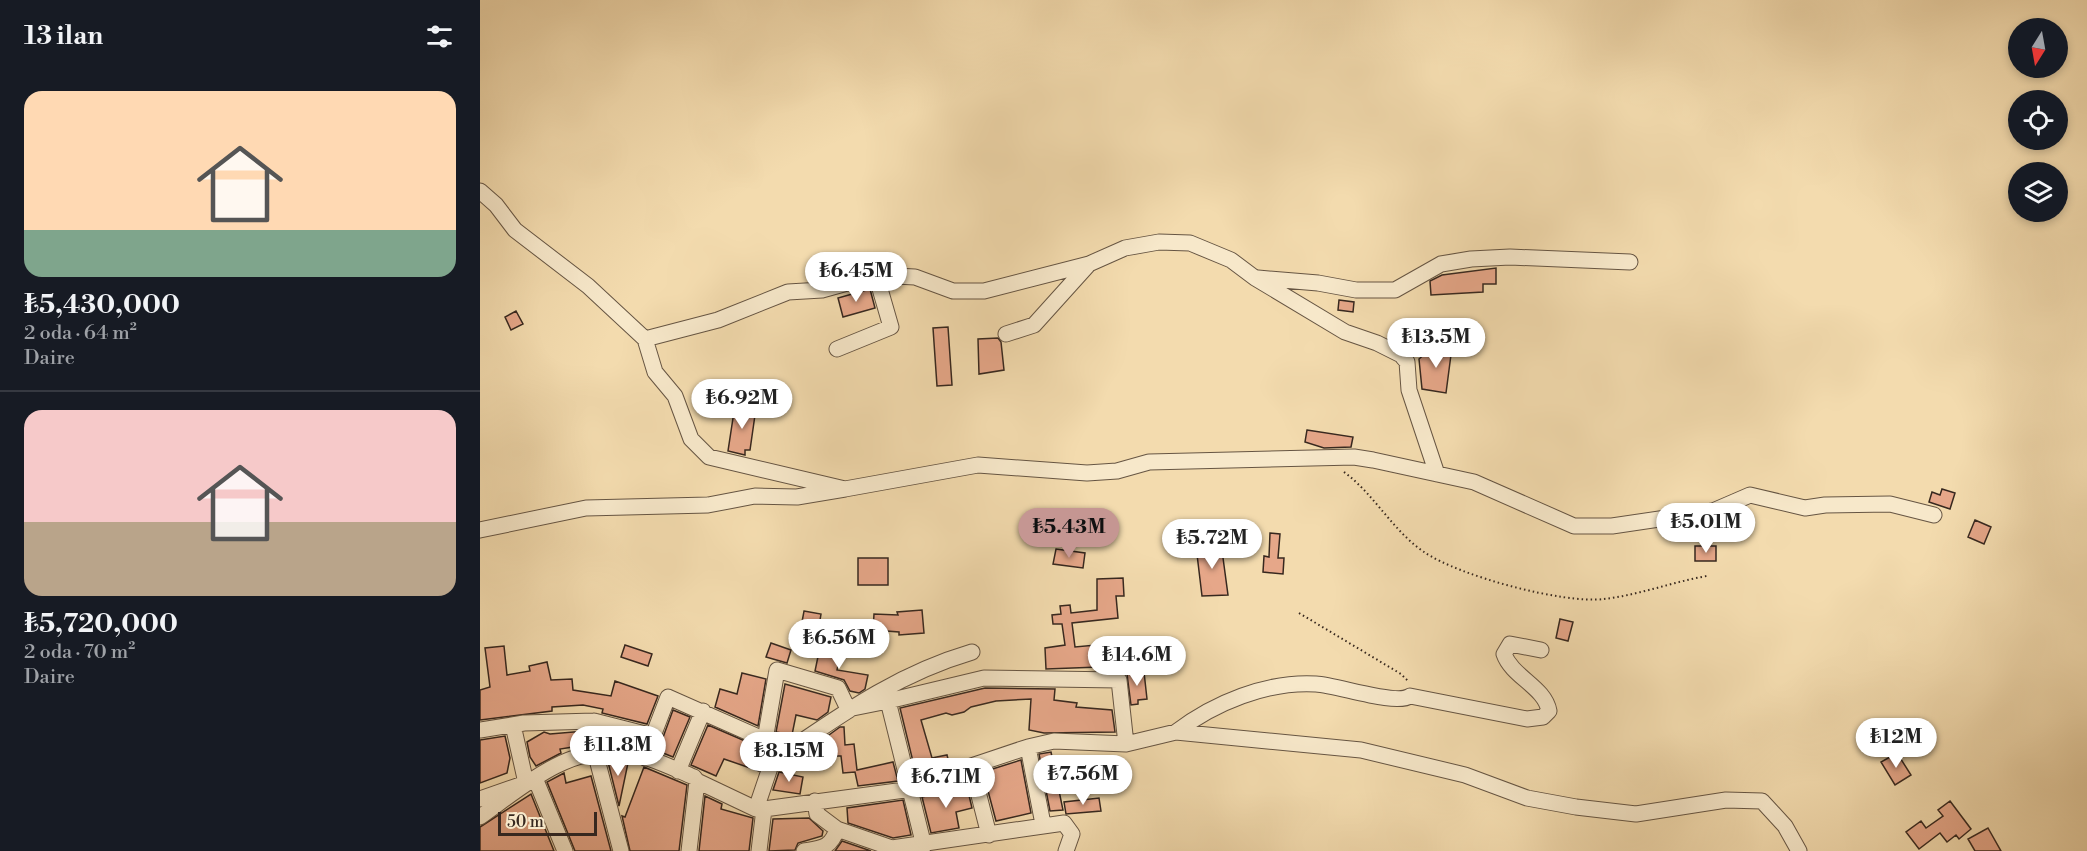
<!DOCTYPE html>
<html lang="tr">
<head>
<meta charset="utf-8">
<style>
	:root { --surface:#171b24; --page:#242831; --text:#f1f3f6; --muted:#9ea1a6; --line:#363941; --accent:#c59692 }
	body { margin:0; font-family:"Libre Bodoni",serif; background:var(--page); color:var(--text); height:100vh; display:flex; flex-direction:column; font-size:22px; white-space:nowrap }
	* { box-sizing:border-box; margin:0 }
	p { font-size:20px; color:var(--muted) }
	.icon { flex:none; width:33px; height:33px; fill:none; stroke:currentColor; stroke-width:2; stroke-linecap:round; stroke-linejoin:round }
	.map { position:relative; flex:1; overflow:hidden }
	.drawer { display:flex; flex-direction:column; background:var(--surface); width:480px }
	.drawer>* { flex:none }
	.needle { width:39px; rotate:191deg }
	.tools { position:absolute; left:1528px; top:18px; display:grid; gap:12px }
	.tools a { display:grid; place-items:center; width:60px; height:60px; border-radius:50%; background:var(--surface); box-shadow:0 3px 9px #0003; font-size:30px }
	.scale { position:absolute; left:18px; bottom:15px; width:99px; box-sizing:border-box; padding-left:6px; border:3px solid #37281f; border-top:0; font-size:16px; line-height:21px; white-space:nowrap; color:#37281f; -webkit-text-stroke:4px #f7e8ca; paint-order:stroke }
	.price { position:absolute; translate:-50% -51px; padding:0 14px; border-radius:21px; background:#fff; color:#222; font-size:20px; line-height:39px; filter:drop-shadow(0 2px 3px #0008) }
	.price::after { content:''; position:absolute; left:50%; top:36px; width:18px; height:14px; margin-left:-9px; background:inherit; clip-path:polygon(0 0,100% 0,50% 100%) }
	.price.active { background:var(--accent); color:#111 }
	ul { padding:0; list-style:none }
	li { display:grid; align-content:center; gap:12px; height:318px; padding:0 24px }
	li+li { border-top:2px solid var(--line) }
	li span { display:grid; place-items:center; height:186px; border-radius:18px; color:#555 }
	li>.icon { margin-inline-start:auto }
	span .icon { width:108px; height:108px; fill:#fffc; stroke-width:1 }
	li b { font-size:26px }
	h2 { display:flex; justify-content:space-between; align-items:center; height:72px; padding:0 24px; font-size:26px }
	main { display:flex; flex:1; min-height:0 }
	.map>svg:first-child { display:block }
	.building { fill:#e6a789; stroke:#37281f; stroke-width:1.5 }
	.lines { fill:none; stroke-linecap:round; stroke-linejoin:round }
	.minor-casing { stroke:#665543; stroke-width:17 }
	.path { stroke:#37281f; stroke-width:2; stroke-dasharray:1.5 3; stroke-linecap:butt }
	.minor { stroke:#f7e8ca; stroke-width:15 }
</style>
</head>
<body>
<main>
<section class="drawer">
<h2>13 ilan<svg class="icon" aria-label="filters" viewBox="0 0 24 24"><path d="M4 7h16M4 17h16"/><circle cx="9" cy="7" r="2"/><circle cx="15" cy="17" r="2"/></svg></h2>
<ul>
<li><span style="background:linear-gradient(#ffd9b3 75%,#7fa58c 0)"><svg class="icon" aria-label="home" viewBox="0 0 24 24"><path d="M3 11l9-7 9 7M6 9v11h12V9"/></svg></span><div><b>₺5,430,000</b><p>2 oda · 64 m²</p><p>Daire</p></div></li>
<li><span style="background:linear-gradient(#f6c9c9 60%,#b9a48a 0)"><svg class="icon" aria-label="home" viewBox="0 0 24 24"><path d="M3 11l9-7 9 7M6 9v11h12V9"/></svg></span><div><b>₺5,720,000</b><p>2 oda · 70 m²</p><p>Daire</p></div></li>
</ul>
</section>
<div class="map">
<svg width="1607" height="851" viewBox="0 0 1607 851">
	<rect width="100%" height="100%" fill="#f3dbae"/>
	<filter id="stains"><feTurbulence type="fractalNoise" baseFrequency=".00333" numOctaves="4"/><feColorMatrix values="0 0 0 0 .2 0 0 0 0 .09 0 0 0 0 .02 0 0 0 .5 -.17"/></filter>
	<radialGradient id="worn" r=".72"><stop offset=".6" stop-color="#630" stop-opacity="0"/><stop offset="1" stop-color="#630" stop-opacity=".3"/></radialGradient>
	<path class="building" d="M1016,268v16h-13v8l-52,3 -1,-14 12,-6z
		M390,289l5,19 -32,9 -5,-19z
		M859,300l15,2 -1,10 -15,-2z
		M36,311l7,13 -12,6 -6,-13z
		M468,327l4,58 -15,1 -4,-58z
		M518,338l3,4 3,28 -25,4 -1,-35z
		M956,345l16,2 -6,46 -24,-4 -3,-30 8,-7 8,2z
		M255,405l21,3 -6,42h-5v5l-17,-4z
		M827,430l46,7 -2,10 -27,1 -19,-6z
		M1462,489l13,4 -5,16 -21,-7 3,-10 8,3z
		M1495,520l16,7 -7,17 -16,-7z
		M790,533l10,1 -2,24h6l-1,16 -20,-2 1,-16 5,1z
		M741,543l7,52 -26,1 -6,-50z
		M1215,546h21v15h-21z
		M576,549l29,4 -2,15 -30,-4z
		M378,558h30v27h-30z
		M643,578l1,18h-8l2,22 -46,5 3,24 21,-2 3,22 -53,2 -1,-21 20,-3 -3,-21h-9l-1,-9 9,-1 -1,-8 10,-1 1,8 26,-3v-31z
		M442,610l2,23 -25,2v-3l-26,-2 1,-16 24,1 -1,-3z
		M324,611l17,3 -2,12 -17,-4z
		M1080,619l13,3 -5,19 -12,-3z
		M291,643l20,7 -4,13 -21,-6z
		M145,645l27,9 -4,12 -27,-9z
		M24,646l3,29 23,-4 -1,-5 18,-4 4,18 21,-1 1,11 38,6 4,-15 43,15 -11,28 -45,-11 1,-4 -20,-4 -31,2v4l-72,9v-30l10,-3 -5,-39z
		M340,647l21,5 -4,18 31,5 -3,14 -6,4 -9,-2 -6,-11 -29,-9z
		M664,672l3,27 -9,1v4l-7,1 -4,-31z
		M262,673l24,6 -8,47 -43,-19 5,-18 17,5z
		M305,684l46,13 -3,15 -11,8 -21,-5 -4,20 -16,-3z
		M505,688l70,1 -1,11 23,3 -1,4 36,3 3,22 -71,1 -15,-3 2,-31 -35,2 -25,6 -7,5 -12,3 -6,-2 -25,7 11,38 15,-3 4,16 -34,7 -17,-70z
		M193,710l17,7 -17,40 -15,-6z
		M228,725l58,25 -7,21 -35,-12 -8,17 -25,-11z
		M360,727h4l1,18 9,-1 3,26 36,-8 5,19 -40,5 -3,-14 -12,1 -2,-17h-24v-8l14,-1 -2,-12z
		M105,731v14l-25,4 1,4 -25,13 -6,-9 -3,-15 17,-10 6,2z
		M124,734l29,7 -1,3 -28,-2z
		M25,736l5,22 -3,15 -27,10v-43z
		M571,752l12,58 -13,1 -11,-57z
		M1417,753l14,22 -16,10 -14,-23z
		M541,760l10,53 -35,8 -13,-49z
		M128,762l20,1 -9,43z
		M164,767l43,18 -8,66h-49l-8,-35 3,1z
		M299,772l24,5 -3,17 -27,-4z
		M84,773l2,10 25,-7 20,75h-36l-28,-69z
		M487,787l5,21 -16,4 3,16 -28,5 -9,-36z
		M51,794l23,57h-74v-24z
		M225,796l17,8 -1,5 32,9 -4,33h-50z
		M619,798l2,13 -35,3 -2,-12z
		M423,800l8,35 -18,3 -45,-15 -1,-15z
		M1470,801l21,28 -12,10 -3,-4 -9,7 -7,-9 -21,16 -13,-17 15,-11 5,7 17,-12 -5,-6z
		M329,818l14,13 -1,5 -24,7 -3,7 -26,1 4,-32z
		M1508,828l13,23h-26l-7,-12z
		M362,841l29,10h-36z"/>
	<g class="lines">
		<defs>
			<path id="minor" d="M0,191l16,14 19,25 73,56 57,53 73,-19 70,-28 34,-2 54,-15 39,2 38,14h31l105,-27 36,-16 34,-6 31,1 41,17 24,18 90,54 32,11 24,12 6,7 2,28 28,84
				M778,278l60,5 38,7h39l46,-26 30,-5 39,-2 120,5
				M526,334l28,-9 55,-61
				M357,349l54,-22 -15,-52
				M365,489l133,-24 109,8 30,-2 32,-9 205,-5 19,3 101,22 100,44h38l101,-15 37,-16 55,13 20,-3 65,-1 44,11
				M0,530l106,-22 122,-3 47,-9 42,1 48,-8 -136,-32 -18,-18 -16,-43 -20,-24 -10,-33
				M408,701l96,-23 135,2 7,64
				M114,721l1,31 26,99
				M0,730l44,-7 70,-2 59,15 -8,22
				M696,732c38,-29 91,-51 140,-48 21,1 80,22 94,12l117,23 16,-2 6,-6c-4,-24 -37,-34 -45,-57l6,-10 31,6
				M173,736l15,-39 97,43
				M298,744l-13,-4 12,-70 61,18 10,21 40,-8 36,145
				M548,747l15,77
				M198,771l25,-60
				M494,776l15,59
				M55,778l30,73
				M0,799l46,-16 -13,-58
				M335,801l2,13 20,15 55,19 172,-25 8,11 -6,17
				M276,809l22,-65 11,6c60,-41 112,-77 183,-98
				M0,817c41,-29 86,-70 139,-65 26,2 51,15 75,25l3,4 59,28h8l148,-20 62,-13 -3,-10 57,-19 26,-6 72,3 50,-12 185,18 104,25 62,23 49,9 60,7 90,-14 36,1 23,25 14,25
				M209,851l8,-70
				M279,851l5,-42
				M324,851c18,-3 27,-3 33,-22"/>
		</defs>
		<use href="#minor" class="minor-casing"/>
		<path class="path" d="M864,472c31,23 48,58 80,80 35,24 139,52 180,47 35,-4 68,-17 103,-23
			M819,613l102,61 7,7"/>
		<use href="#minor" class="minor"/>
	</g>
	<rect width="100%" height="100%" filter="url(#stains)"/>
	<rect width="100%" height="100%" fill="url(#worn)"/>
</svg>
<div class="tools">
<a><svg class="needle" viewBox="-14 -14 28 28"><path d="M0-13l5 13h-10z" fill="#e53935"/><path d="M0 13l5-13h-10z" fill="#9ea1a6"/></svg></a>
<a><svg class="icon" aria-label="locate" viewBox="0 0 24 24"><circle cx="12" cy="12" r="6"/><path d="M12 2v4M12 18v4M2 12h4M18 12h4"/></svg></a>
<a><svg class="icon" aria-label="layers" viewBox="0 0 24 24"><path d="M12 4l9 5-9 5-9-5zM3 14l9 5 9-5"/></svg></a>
</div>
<div class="scale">50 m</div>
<b class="price" style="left:376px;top:303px">₺6.45M</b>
<b class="price" style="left:956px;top:369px">₺13.5M</b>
<b class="price" style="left:262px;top:430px">₺6.92M</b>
<b class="price" style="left:1226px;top:554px">₺5.01M</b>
<b class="price active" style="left:589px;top:559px">₺5.43M</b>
<b class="price" style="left:732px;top:570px">₺5.72M</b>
<b class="price" style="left:359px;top:670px">₺6.56M</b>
<b class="price" style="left:657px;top:687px">₺14.6M</b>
<b class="price" style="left:1416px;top:769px">₺12M</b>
<b class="price" style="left:138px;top:777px">₺11.8M</b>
<b class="price" style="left:309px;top:783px">₺8.15M</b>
<b class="price" style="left:603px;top:806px">₺7.56M</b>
<b class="price" style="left:466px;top:809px">₺6.71M</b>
</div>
</main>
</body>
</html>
